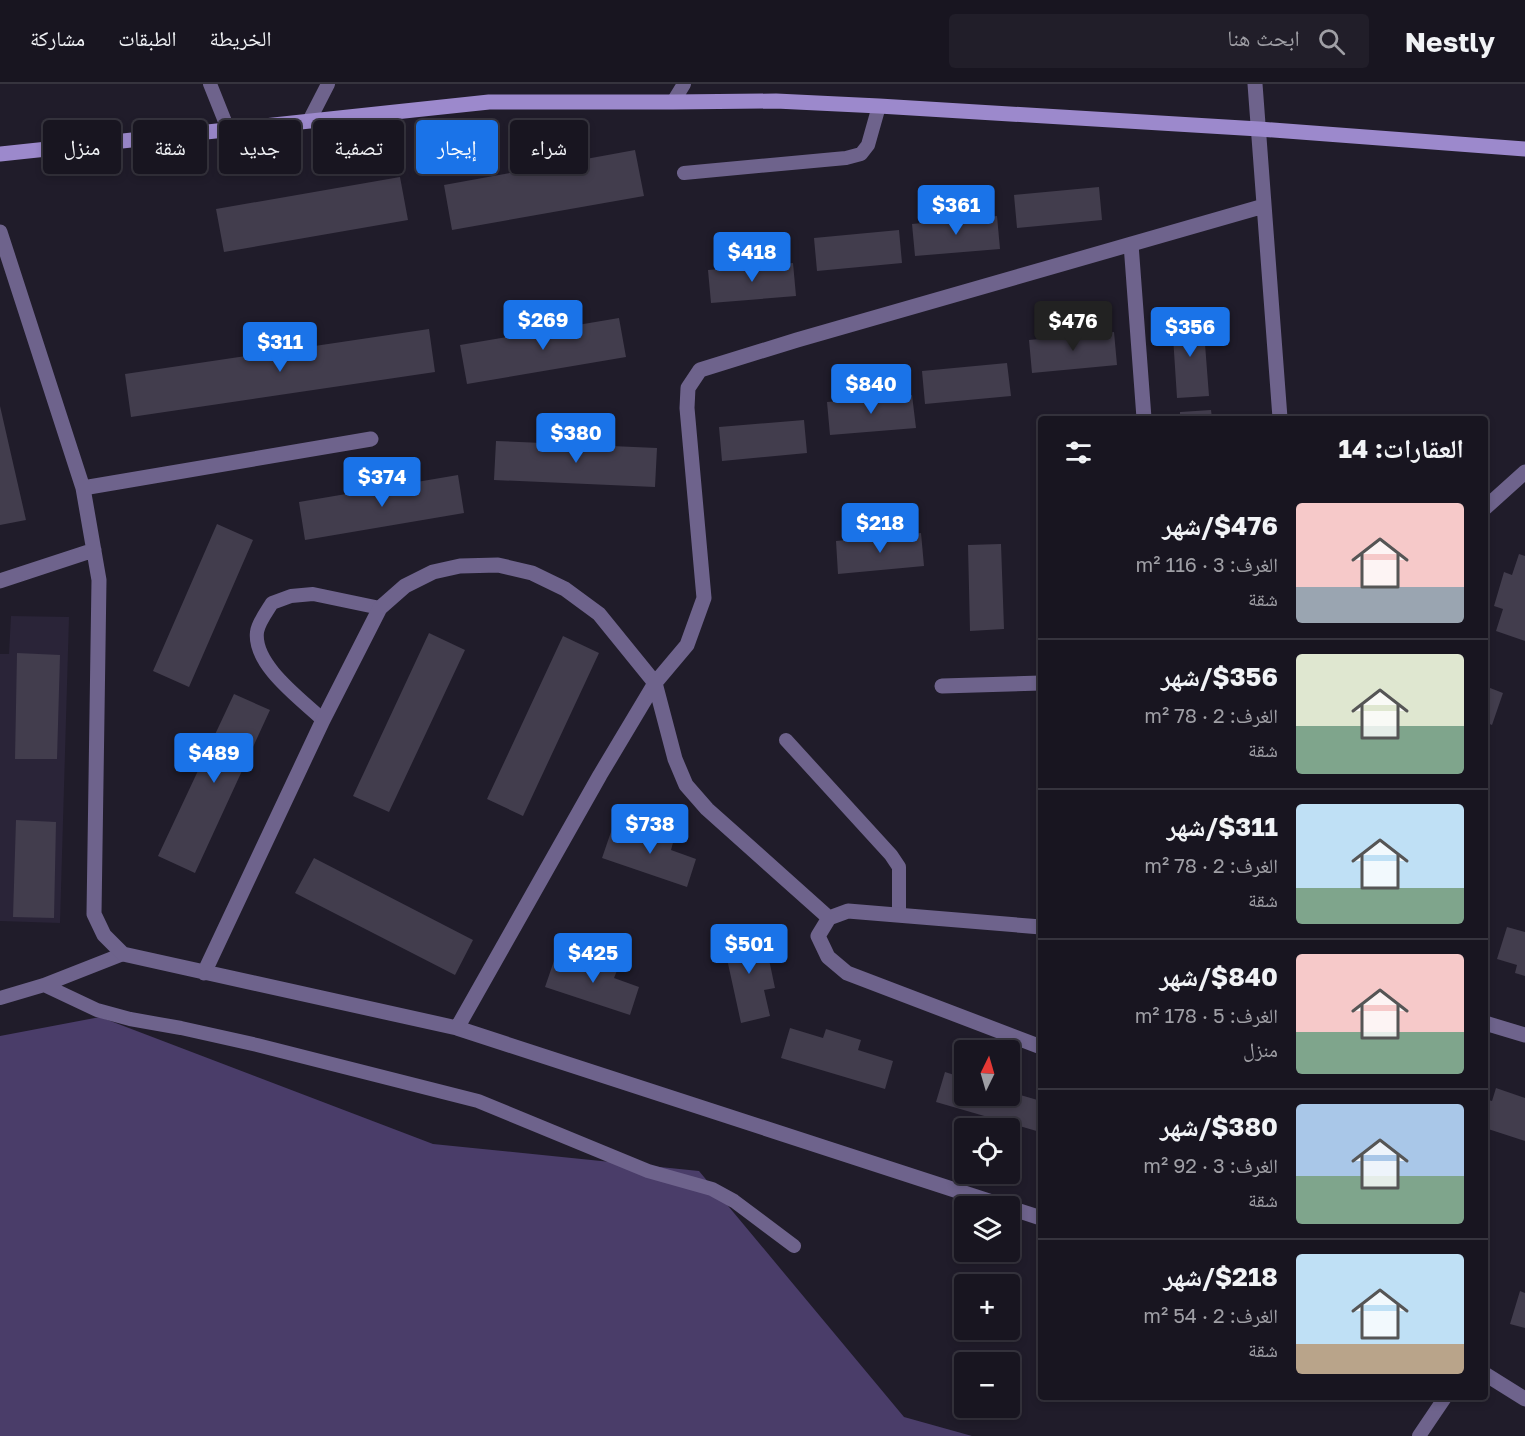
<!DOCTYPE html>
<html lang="ar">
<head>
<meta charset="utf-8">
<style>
	:root { --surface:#181520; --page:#211e29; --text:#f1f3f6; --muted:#9f9fa5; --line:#36343e; --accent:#1a73e8 }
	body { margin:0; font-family:"Golos Text","Noto Naskh Arabic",sans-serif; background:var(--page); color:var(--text); direction:rtl; height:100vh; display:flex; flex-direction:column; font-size:22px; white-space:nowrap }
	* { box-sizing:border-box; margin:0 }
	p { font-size:20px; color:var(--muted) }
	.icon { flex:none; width:33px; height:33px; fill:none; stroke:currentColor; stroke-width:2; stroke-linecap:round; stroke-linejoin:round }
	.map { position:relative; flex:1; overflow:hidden; direction:ltr }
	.drawer { position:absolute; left:1038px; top:332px; width:450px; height:984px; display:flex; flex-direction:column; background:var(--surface); border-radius:6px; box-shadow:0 3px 9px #0003,0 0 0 2px var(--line); direction:rtl }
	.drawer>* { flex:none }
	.top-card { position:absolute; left:18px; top:36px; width:570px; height:54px; direction:rtl; display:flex; gap:12px }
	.needle { width:39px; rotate:5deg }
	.fabs { position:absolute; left:954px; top:956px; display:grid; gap:12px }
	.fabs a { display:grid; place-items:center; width:66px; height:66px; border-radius:6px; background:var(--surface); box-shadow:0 3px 9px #0003,0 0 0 2px var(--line); font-size:30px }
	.price { position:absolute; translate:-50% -51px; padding:0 14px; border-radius:6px; background:var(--accent); color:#fff; font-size:20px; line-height:39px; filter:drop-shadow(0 2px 3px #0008) }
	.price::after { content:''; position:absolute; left:50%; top:36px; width:18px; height:14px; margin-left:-9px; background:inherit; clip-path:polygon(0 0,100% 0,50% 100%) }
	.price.current { background:#222; color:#fff }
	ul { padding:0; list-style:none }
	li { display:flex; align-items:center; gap:18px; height:150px; padding:0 24px }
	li+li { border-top:2px solid var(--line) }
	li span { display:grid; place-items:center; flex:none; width:168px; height:120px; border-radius:6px; color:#555 }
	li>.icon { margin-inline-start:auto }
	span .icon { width:72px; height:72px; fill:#fffc; stroke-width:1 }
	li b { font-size:26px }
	h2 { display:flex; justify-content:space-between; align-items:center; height:72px; padding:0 24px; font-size:26px }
	.pill { padding:0 21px; border-radius:6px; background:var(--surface); box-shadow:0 3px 9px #0003,0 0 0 2px var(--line); font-size:21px; line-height:54px }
	.pill.current { background:var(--accent); color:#fff }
	header { display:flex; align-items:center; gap:36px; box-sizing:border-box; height:84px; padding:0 30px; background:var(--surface); border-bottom:2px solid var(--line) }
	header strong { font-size:28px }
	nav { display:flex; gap:33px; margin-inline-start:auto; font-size:21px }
	.search { width:420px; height:54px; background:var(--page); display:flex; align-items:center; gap:15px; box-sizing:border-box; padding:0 21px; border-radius:6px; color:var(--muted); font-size:22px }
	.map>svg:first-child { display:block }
	.built { fill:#2a2438 }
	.green { fill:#4a3d69 }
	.building { fill:#423d4d }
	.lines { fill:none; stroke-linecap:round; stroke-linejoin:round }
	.lane { stroke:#6e638c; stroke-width:14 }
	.street { stroke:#6e638c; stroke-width:15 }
	.secondary { stroke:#9c89cc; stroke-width:15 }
</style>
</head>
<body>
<header>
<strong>Nestly</strong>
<div class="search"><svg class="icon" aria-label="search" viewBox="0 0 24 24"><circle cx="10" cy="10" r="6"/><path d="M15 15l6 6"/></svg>ابحث هنا</div>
<nav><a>الخريطة</a><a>الطبقات</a><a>مشاركة</a></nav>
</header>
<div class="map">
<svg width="1525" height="1352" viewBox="0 0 1525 1352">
	<rect width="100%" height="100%" fill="#201c2a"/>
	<path class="built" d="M11,532l58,1 -9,306 -60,-2v-267h9z"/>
	<path class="green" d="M100,933l333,127 266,27 205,246 68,19h-972v-400z"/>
	<path class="building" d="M635,66l9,46 -192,34 -8,-45z
		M400,93l8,43 -184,32 -8,-43z
		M1099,103l3,33 -85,8 -3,-33z
		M997,132l3,33 -85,7 -3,-32z
		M899,146l3,33 -85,8 -3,-33z
		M793,179l3,33 -85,7 -3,-33z
		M619,234l7,39 -159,27 -7,-39z
		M1203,234l6,78 -32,2 -5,-77z
		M429,245l6,43 -304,45 -6,-43z
		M1114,248l3,33 -85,8 -3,-33z
		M1007,279l4,33 -86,8 -3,-33z
		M912,311l4,33 -86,7 -3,-33z
		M0,322l26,114 -26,5z
		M1211,326l1,8h-32v-6z
		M804,336l3,33 -85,8 -3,-34z
		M496,357l161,7 -2,39 -161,-7z
		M458,391l6,38 -159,27 -6,-38z
		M217,440l36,16 -64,147 -36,-16z
		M921,449l3,33 -86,8 -2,-33z
		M1001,460l3,85 -34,2 -2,-86z
		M1519,470l6,2v85l-29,-10 7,-22 -9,-3 10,-34 8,3z
		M429,549l36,17 -76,162 -36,-16z
		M563,552l36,17 -76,163 -36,-17z
		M17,569l43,2 -3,104h-42z
		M1485,602l18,7 -11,32 -7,-3z
		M234,610l36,16 -75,163 -37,-17z
		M16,736l40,2 -2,96 -41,-1z
		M637,743l37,12 -3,11 25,9 -9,28 -85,-29 10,-29 22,8z
		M314,774l159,82 -18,35 -160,-82z
		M1507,843l18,5v44l-10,-3 2,-8 -20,-6z
		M752,845l4,23 11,-2 8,38 -11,2 6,26 -29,7 -19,-87z
		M580,871l38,13 -4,10 25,9 -9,28 -85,-28 10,-29 22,7z
		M790,944l33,10 3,-9 35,11 -3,10 35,11 -8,28 -104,-31z
		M945,988l19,6v17h46v-14l6,2 -3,10 28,8 -1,31 -104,-30z
		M1496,1004l29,10v43l-40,-13v-29l7,2z
		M1520,1207l5,2v35l-15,-4z"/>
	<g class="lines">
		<path class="lane" d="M210,0l18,45
			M673,18l11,-18
			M309,37l19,-37
			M684,89l162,-15 15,-4 7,-9 11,-39
			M323,636c-22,-21 -70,-55 -66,-88 1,-9 10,-21 15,-29l19,-7 22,-2 67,14
			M786,656l105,115 8,12v48
			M44,901l53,25 33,9 51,9 76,17 221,56 170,70 64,18 22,12 60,45
			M0,914l44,-13 79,-31
			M1419,1352l27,-40"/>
		<path class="street" d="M1255,0l25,334
			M0,148l83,256 16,92 -5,334 10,21 19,19 334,74 547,178
			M1131,160l13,174
			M83,404l288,-49
			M1485,424l40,-36
			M0,497l94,-31
			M942,602l99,-3
			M1041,843l-193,-16 -19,7 -11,18 10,21 19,16 194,74
			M204,889l119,-253 57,-112 25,-22 28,-14 27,-6 38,-1 34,8 33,16 34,25 56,69 20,76 11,26 21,24 122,109
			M1485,939l40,12
			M457,944l143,-253 55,-92 32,-38 17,-47 -17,-190 1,-20 12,-18 97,-30 467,-134
			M1010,1124l31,10
			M1485,1290l40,25"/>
		<path class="secondary" d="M0,70l489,-52h184l103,-1 103,5 380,23 266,20"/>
	</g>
</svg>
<div class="fabs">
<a><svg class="needle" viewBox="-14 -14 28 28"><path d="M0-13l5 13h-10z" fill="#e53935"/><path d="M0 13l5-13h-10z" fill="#9f9fa5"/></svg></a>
<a><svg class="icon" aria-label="locate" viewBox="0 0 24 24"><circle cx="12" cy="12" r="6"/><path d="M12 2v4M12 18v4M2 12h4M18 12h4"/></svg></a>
<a><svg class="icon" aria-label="layers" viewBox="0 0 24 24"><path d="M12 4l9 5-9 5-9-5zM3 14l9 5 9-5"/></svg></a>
<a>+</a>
<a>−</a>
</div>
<b class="price" style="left:956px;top:152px">$361</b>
<b class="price" style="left:752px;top:199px">$418</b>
<b class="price" style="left:543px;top:267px">$269</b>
<b class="price current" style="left:1073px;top:268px">$476</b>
<b class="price" style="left:1190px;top:274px">$356</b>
<b class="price" style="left:280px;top:289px">$311</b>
<b class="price" style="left:871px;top:331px">$840</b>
<b class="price" style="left:576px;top:380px">$380</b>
<b class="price" style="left:382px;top:424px">$374</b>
<b class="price" style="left:880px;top:470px">$218</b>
<b class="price" style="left:214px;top:700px">$489</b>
<b class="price" style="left:650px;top:771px">$738</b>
<b class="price" style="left:749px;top:891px">$501</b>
<b class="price" style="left:593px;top:900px">$425</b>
<div class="top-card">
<a class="pill">شراء</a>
<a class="pill current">إيجار</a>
<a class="pill">تصفية</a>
<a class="pill">جديد</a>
<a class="pill">شقة</a>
<a class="pill">منزل</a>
</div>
<section class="drawer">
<h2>العقارات: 14<svg class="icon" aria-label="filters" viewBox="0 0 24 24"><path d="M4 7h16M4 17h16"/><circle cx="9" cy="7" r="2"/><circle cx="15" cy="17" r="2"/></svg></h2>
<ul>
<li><span style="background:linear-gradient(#f6c9c9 70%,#9aa5b1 0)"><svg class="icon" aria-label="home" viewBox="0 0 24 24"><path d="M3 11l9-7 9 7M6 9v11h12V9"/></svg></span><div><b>$476/شهر</b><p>الغرف: 3 · 116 m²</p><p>شقة</p></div></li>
<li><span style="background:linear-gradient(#dfe7d0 60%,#7fa58c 0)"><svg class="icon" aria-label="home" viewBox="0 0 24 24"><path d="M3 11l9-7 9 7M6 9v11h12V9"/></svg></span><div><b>$356/شهر</b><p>الغرف: 2 · 78 m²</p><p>شقة</p></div></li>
<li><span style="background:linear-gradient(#bfe0f5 70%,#7fa58c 0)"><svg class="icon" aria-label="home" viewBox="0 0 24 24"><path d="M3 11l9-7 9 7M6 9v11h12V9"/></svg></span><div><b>$311/شهر</b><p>الغرف: 2 · 78 m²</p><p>شقة</p></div></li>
<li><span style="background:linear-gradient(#f6c9c9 65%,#7fa58c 0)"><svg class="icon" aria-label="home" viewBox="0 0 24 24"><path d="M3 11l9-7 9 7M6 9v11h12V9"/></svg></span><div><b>$840/شهر</b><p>الغرف: 5 · 178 m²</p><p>منزل</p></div></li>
<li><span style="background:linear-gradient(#a9c7e8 60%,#7fa58c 0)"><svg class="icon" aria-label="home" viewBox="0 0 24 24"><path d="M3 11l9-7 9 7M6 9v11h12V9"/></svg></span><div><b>$380/شهر</b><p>الغرف: 3 · 92 m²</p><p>شقة</p></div></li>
<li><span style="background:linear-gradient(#bfe0f5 75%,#b9a48a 0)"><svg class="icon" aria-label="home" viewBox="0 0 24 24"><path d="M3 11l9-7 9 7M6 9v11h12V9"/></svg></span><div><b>$218/شهر</b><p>الغرف: 2 · 54 m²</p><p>شقة</p></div></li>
</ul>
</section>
</div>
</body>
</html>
